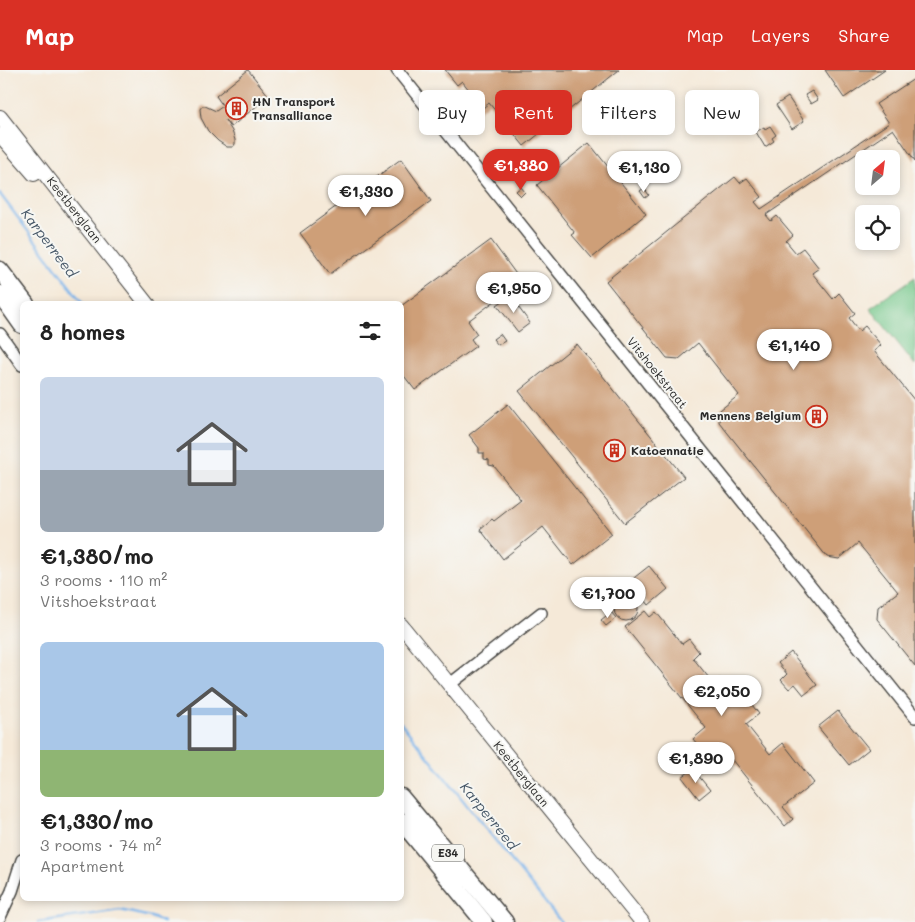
<!DOCTYPE html>
<html lang="en">
<head>
<meta charset="utf-8">
<style>
	:root { --surface:#fff; --page:#f2f2f2; --text:#222; --muted:#767676; --accent:#d93025 }
	body { margin:0; font-family:Mali,sans-serif; background:var(--page); color:var(--text); height:100vh; display:flex; flex-direction:column; font-size:19px; white-space:nowrap }
	* { box-sizing:border-box; margin:0 }
	p { font-size:16px; color:var(--muted) }
	.icon { flex:none; width:28px; height:28px; fill:none; stroke:currentColor; stroke-width:2; stroke-linecap:round; stroke-linejoin:round }
	.map { position:relative; flex:1; overflow:hidden }
	.sheet { position:absolute; left:20px; top:231px; width:384px; height:600px; display:flex; flex-direction:column; background:var(--surface); border-radius:8px; box-shadow:0 2px 8px #0003 }
	.sheet>* { flex:none }
	.banner { position:absolute; left:419px; top:20px; width:421px; height:45px; display:flex; gap:10px }
	.needle { width:32px; rotate:28deg }
	.buttons { position:absolute; left:855px; top:80px; display:grid; gap:10px }
	.buttons a { display:grid; place-items:center; width:45px; height:45px; border-radius:8px; background:var(--surface); box-shadow:0 2px 8px #0003; font-size:25px }
	.price { position:absolute; translate:-50% -42px; padding:0 11px; border-radius:18px; background:#fff; color:#222; font-size:16px; line-height:32px; filter:drop-shadow(0 1px 2px #0008) }
	.price::after { content:''; position:absolute; left:50%; top:30px; width:15px; height:11px; margin-left:-8px; background:inherit; clip-path:polygon(0 0,100% 0,50% 100%) }
	.price.selected { background:var(--accent); color:#fff }
	ul { padding:0; list-style:none }
	li { display:grid; align-content:center; gap:10px; height:265px; padding:0 20px }
	li span { display:grid; place-items:center; height:155px; border-radius:8px; color:#555 }
	li>.icon { margin-inline-start:auto }
	span .icon { width:90px; height:90px; fill:#fffc; stroke-width:1 }
	li b { font-size:21px }
	h2 { display:flex; justify-content:space-between; align-items:center; height:60px; padding:0 20px; font-size:21px }
	.pill { padding:0 18px; border-radius:8px; background:var(--surface); box-shadow:0 2px 8px #0003; font-size:18px; line-height:45px }
	.pill.selected { background:var(--accent); color:#fff }
	header { display:flex; align-items:center; gap:30px; box-sizing:border-box; height:70px; padding:0 25px; background:var(--accent); color:#fff }
	header strong { font-size:24px }
	nav { display:flex; gap:28px; margin-inline-start:auto; font-size:18px }
	.map>svg:first-child { display:block }
	.green { fill:#74c78a; stroke:#50795a }
	.lines { fill:none; stroke-linecap:round; stroke-linejoin:round }
	.stream { stroke:#7ab4eb; stroke-width:2.5 }
	.building { fill:#ce9f78 }
	.minor-casing { stroke:#494845; stroke-width:14 }
	.major-casing { stroke:#494845; stroke-width:16 }
	.highway-casing { stroke:#494845; stroke-width:19 }
	.minor { stroke:#fff; stroke-width:11 }
	.major { stroke:#fff; stroke-width:14 }
	.highway { stroke:#fff; stroke-width:16 }
	.labels { text-anchor:middle; stroke-width:4; stroke-linejoin:round; paint-order:stroke }
	.shield { fill:#f6f6f2; stroke:#686867; stroke-width:1 }
	.shield-label { font-size:11px; font-weight:bold; fill:#2b2b2b }
	.poi-label { font-size:12px; font-weight:bold; fill:#2b2b2b; stroke:#f6f6f2; text-anchor:start }
	.street-label { font-size:12px; fill:#2b2b2b; stroke:#f6f6f2 }
	.water-label { font-size:14px; font-style:italic; fill:#435465; stroke:#f6f6f2 }
</style>
</head>
<body>
<header>
<strong>Map</strong>
<nav><a>Map</a><a>Layers</a><a>Share</a></nav>
</header>
<div class="map">
<svg width="915" height="852" viewBox="0 0 915 852">
	<rect width="100%" height="100%" fill="#f6f6f2"/>
	<filter id="ink" filterUnits="userSpaceOnUse"><feTurbulence type="fractalNoise" baseFrequency=".02" numOctaves="2"/><feDisplacementMap in="SourceGraphic" scale="10" xChannelSelector="R" yChannelSelector="G"/><feConvolveMatrix kernelMatrix="1 2 1 2 8 2 1 2 1" color-interpolation-filters="sRGB"/></filter>
	<filter id="wash" filterUnits="userSpaceOnUse"><feTurbulence type="fractalNoise" baseFrequency=".0096" numOctaves="4" result="noise"/><feDisplacementMap in="SourceGraphic" scale="20" xChannelSelector="R" yChannelSelector="G"/><feGaussianBlur stdDeviation="1.12" result="paint"/><feColorMatrix in="noise" values="0 0 0 0 0 0 0 0 0 0 0 0 0 0 0 0 0 1.4 0 .05"/><feComposite in="paint" operator="in"/></filter>
	<g filter="url(#wash)">
		<rect width="100%" height="100%" fill="#f5e9d8"/>
		<path class="green" d="M915,207v88l-45,-57z"/>
		<g class="lines">
			<path class="stream" d="M0,124l83,110
				M401,653l160,199
				M38,852l82,-12 31,7 12,5"/>
		</g>
		<g id="blocks">
			<path class="building" d="M248,0l21,26 -38,31 -6,-7 7,11 3,9v4l-2,3h-6l-9,-6 -10,-10 -7,-13 -1,-9 2,-3h3l11,5 7,-5 -7,-10z
				M445,0h174l-95,76 -35,-43 -11,9 -13,-17 5,-4 -8,-10 -5,4z
				M825,0h60l-41,28z
				M914,9l1,2v80l-22,-32 -127,86 5,6 6,-5 16,19 -7,6 10,12 7,-5 16,20 -7,5 21,26 6,-6 16,20 -6,5 10,13 6,-5 16,19 -7,6 41,50v265l-38,-47 1,-12 20,-15 -40,-49 -19,16 -12,-2 -108,-135 1,-12 19,-15 -41,-52 -19,16 -12,-1 -61,-77 129,-104 5,6 7,-5 15,19 -7,5 6,7 128,-86 -13,-19z
				M812,21l6,9 -7,4 -6,-9z
				M788,27l16,24 -12,8 -16,-24z
				M770,56l6,9 -4,3 2,3 -9,6 -9,-15 8,-5 1,2z
				M589,73l57,71 -54,44 -20,-23 3,-2 -38,-48z
				M401,89l30,42 -101,73 -30,-41z
				M521,117l4,5 -4,4 -5,-5z
				M644,118l5,7 -4,3 -5,-7z
				M491,170l30,41 -2,2 2,3 -4,3 -2,-3 -47,35 9,13 -6,5 5,7 -61,44 -14,-18v-66z
				M510,226l20,27 -12,9 -21,-27z
				M500,264l5,7 -7,4 -5,-6z
				M577,274l107,133 -59,46 -106,-132z
				M508,334l104,130 -39,31 -30,-38 -40,32 -23,-30 12,-10 2,2 27,-21 -27,-34 -5,-1v-5l-5,-1v-6h-5v-5l-10,-13z
				M649,496l19,23 -19,16 -19,-24z
				M614 539a12 12 0 1 1 24 0a12 12 0 1 1-24 0Z
				M645,541l5,6 6,-5 26,32 7,-5 10,13 -6,6 20,25 7,-5 19,24 7,-5 13,17 -13,10 24,30 13,-11 31,40 -31,24 10,12 -8,7 -65,-81 -13,11 -14,-17 13,-11 -81,-101z
				M611,542l5,6 -10,8 -5,-6z
				M791,582l26,33 -13,10 -9,-11 -6,5 -8,-9 6,-6 -9,-11z
				M838,641l31,38 -20,16 -31,-38z
				M693,699l17,21 -11,9 -17,-22z"/>
		</g>
	</g>
	<g filter="url(#ink)">
		<use href="#blocks" fill-opacity="0" stroke="#494845" stroke-width="1"/>
		<g class="lines">
			<defs>
				<path id="minor" d="M397,0l518,647
					M0,264l22,31
					M449,615l92,-72
					M0,847l12,-26 10,-31"/>
				<path id="major" d="M0,47l147,187
					M0,65l34,39
					M401,555l241,297"/>
				<path id="highway" d="M0,200l26,34
					M0,224l22,31
					M401,727l104,125
					M401,751l83,101"/>
			</defs>
			<use href="#minor" class="minor-casing"/>
			<use href="#major" class="major-casing"/>
			<use href="#highway" class="highway-casing"/>
			<use href="#minor" class="minor"/>
			<use href="#major" class="major"/>
			<use href="#highway" class="highway"/>
		</g>
	</g>
	<defs>
		<symbol id="building-ring" viewBox="-11 -11 22 22"><circle r="9.5" fill="#f6f6f2" stroke="#c8321e" stroke-width="1.5"/><path d="M-4-6H4V6H1V3H-1V6H-4ZM-2.5-4.3h1.7v1.8h-1.7ZM.8-4.3h1.7v1.8H.8ZM-2.5-1h1.7V.8h-1.7ZM.8-1h1.7V.8H.8Z" fill="#c8321e"/></symbol>
	</defs>
	<g fill-rule="evenodd">
		<use href="#building-ring" x="224" y="26" width="25" height="25"/>
		<use href="#building-ring" x="804" y="334" width="25" height="25"/>
		<use href="#building-ring" x="602" y="368" width="25" height="25"/>
	</g>
	<g class="labels">
		<rect class="shield" x="432" y="774.5" width="32" height="17" rx="4"/>
		<g class="shield-label">
			<text x="448" y="787">E34</text>
		</g>
		<g class="poi-label">
			<text x="252" y="36">HN Transport<tspan x="252" dy="14">Transalliance</tspan></text>
			<text x="801" y="350" text-anchor="end">Mennens Belgium</text>
			<text x="631" y="385">Katoennatie</text>
		</g>
		<g class="street-label">
			<text transform="translate(74 140) rotate(52)" y="4">Keetberglaan</text>
			<text transform="translate(657 303) rotate(51)" y="4">Vitshoekstraat</text>
			<text transform="translate(521 704) rotate(51)" y="4">Keetberglaan</text>
		</g>
		<g class="water-label">
			<text transform="translate(49 173) rotate(53)" y="5">Karperreed</text>
			<text transform="translate(489 746) rotate(51)" y="5">Karperreed</text>
		</g>
	</g>
</svg>
<div class="buttons">
<a><svg class="needle" viewBox="-14 -14 28 28"><path d="M0-13l5 13h-10z" fill="#e53935"/><path d="M0 13l5-13h-10z" fill="#767676"/></svg></a>
<a><svg class="icon" aria-label="locate" viewBox="0 0 24 24"><circle cx="12" cy="12" r="6"/><path d="M12 2v4M12 18v4M2 12h4M18 12h4"/></svg></a>
</div>
<b class="price selected" style="left:521px;top:121px">€1,380</b>
<b class="price" style="left:644px;top:123px">€1,130</b>
<b class="price" style="left:366px;top:147px">€1,330</b>
<b class="price" style="left:514px;top:244px">€1,950</b>
<b class="price" style="left:794px;top:301px">€1,140</b>
<b class="price" style="left:608px;top:549px">€1,700</b>
<b class="price" style="left:722px;top:647px">€2,050</b>
<b class="price" style="left:696px;top:714px">€1,890</b>
<div class="banner">
<a class="pill">Buy</a>
<a class="pill selected">Rent</a>
<a class="pill">Filters</a>
<a class="pill">New</a>
</div>
<section class="sheet">
<h2>8 homes<svg class="icon" aria-label="filters" viewBox="0 0 24 24"><path d="M4 7h16M4 17h16"/><circle cx="9" cy="7" r="2"/><circle cx="15" cy="17" r="2"/></svg></h2>
<ul>
<li><span style="background:linear-gradient(#c9d6e8 60%,#9aa5b1 0)"><svg class="icon" aria-label="home" viewBox="0 0 24 24"><path d="M3 11l9-7 9 7M6 9v11h12V9"/></svg></span><div><b>€1,380/mo</b><p>3 rooms · 110 m²</p><p>Vitshoekstraat</p></div></li>
<li><span style="background:linear-gradient(#a9c7e8 70%,#8fb573 0)"><svg class="icon" aria-label="home" viewBox="0 0 24 24"><path d="M3 11l9-7 9 7M6 9v11h12V9"/></svg></span><div><b>€1,330/mo</b><p>3 rooms · 74 m²</p><p>Apartment</p></div></li>
</ul>
</section>
</div>
</body>
</html>
